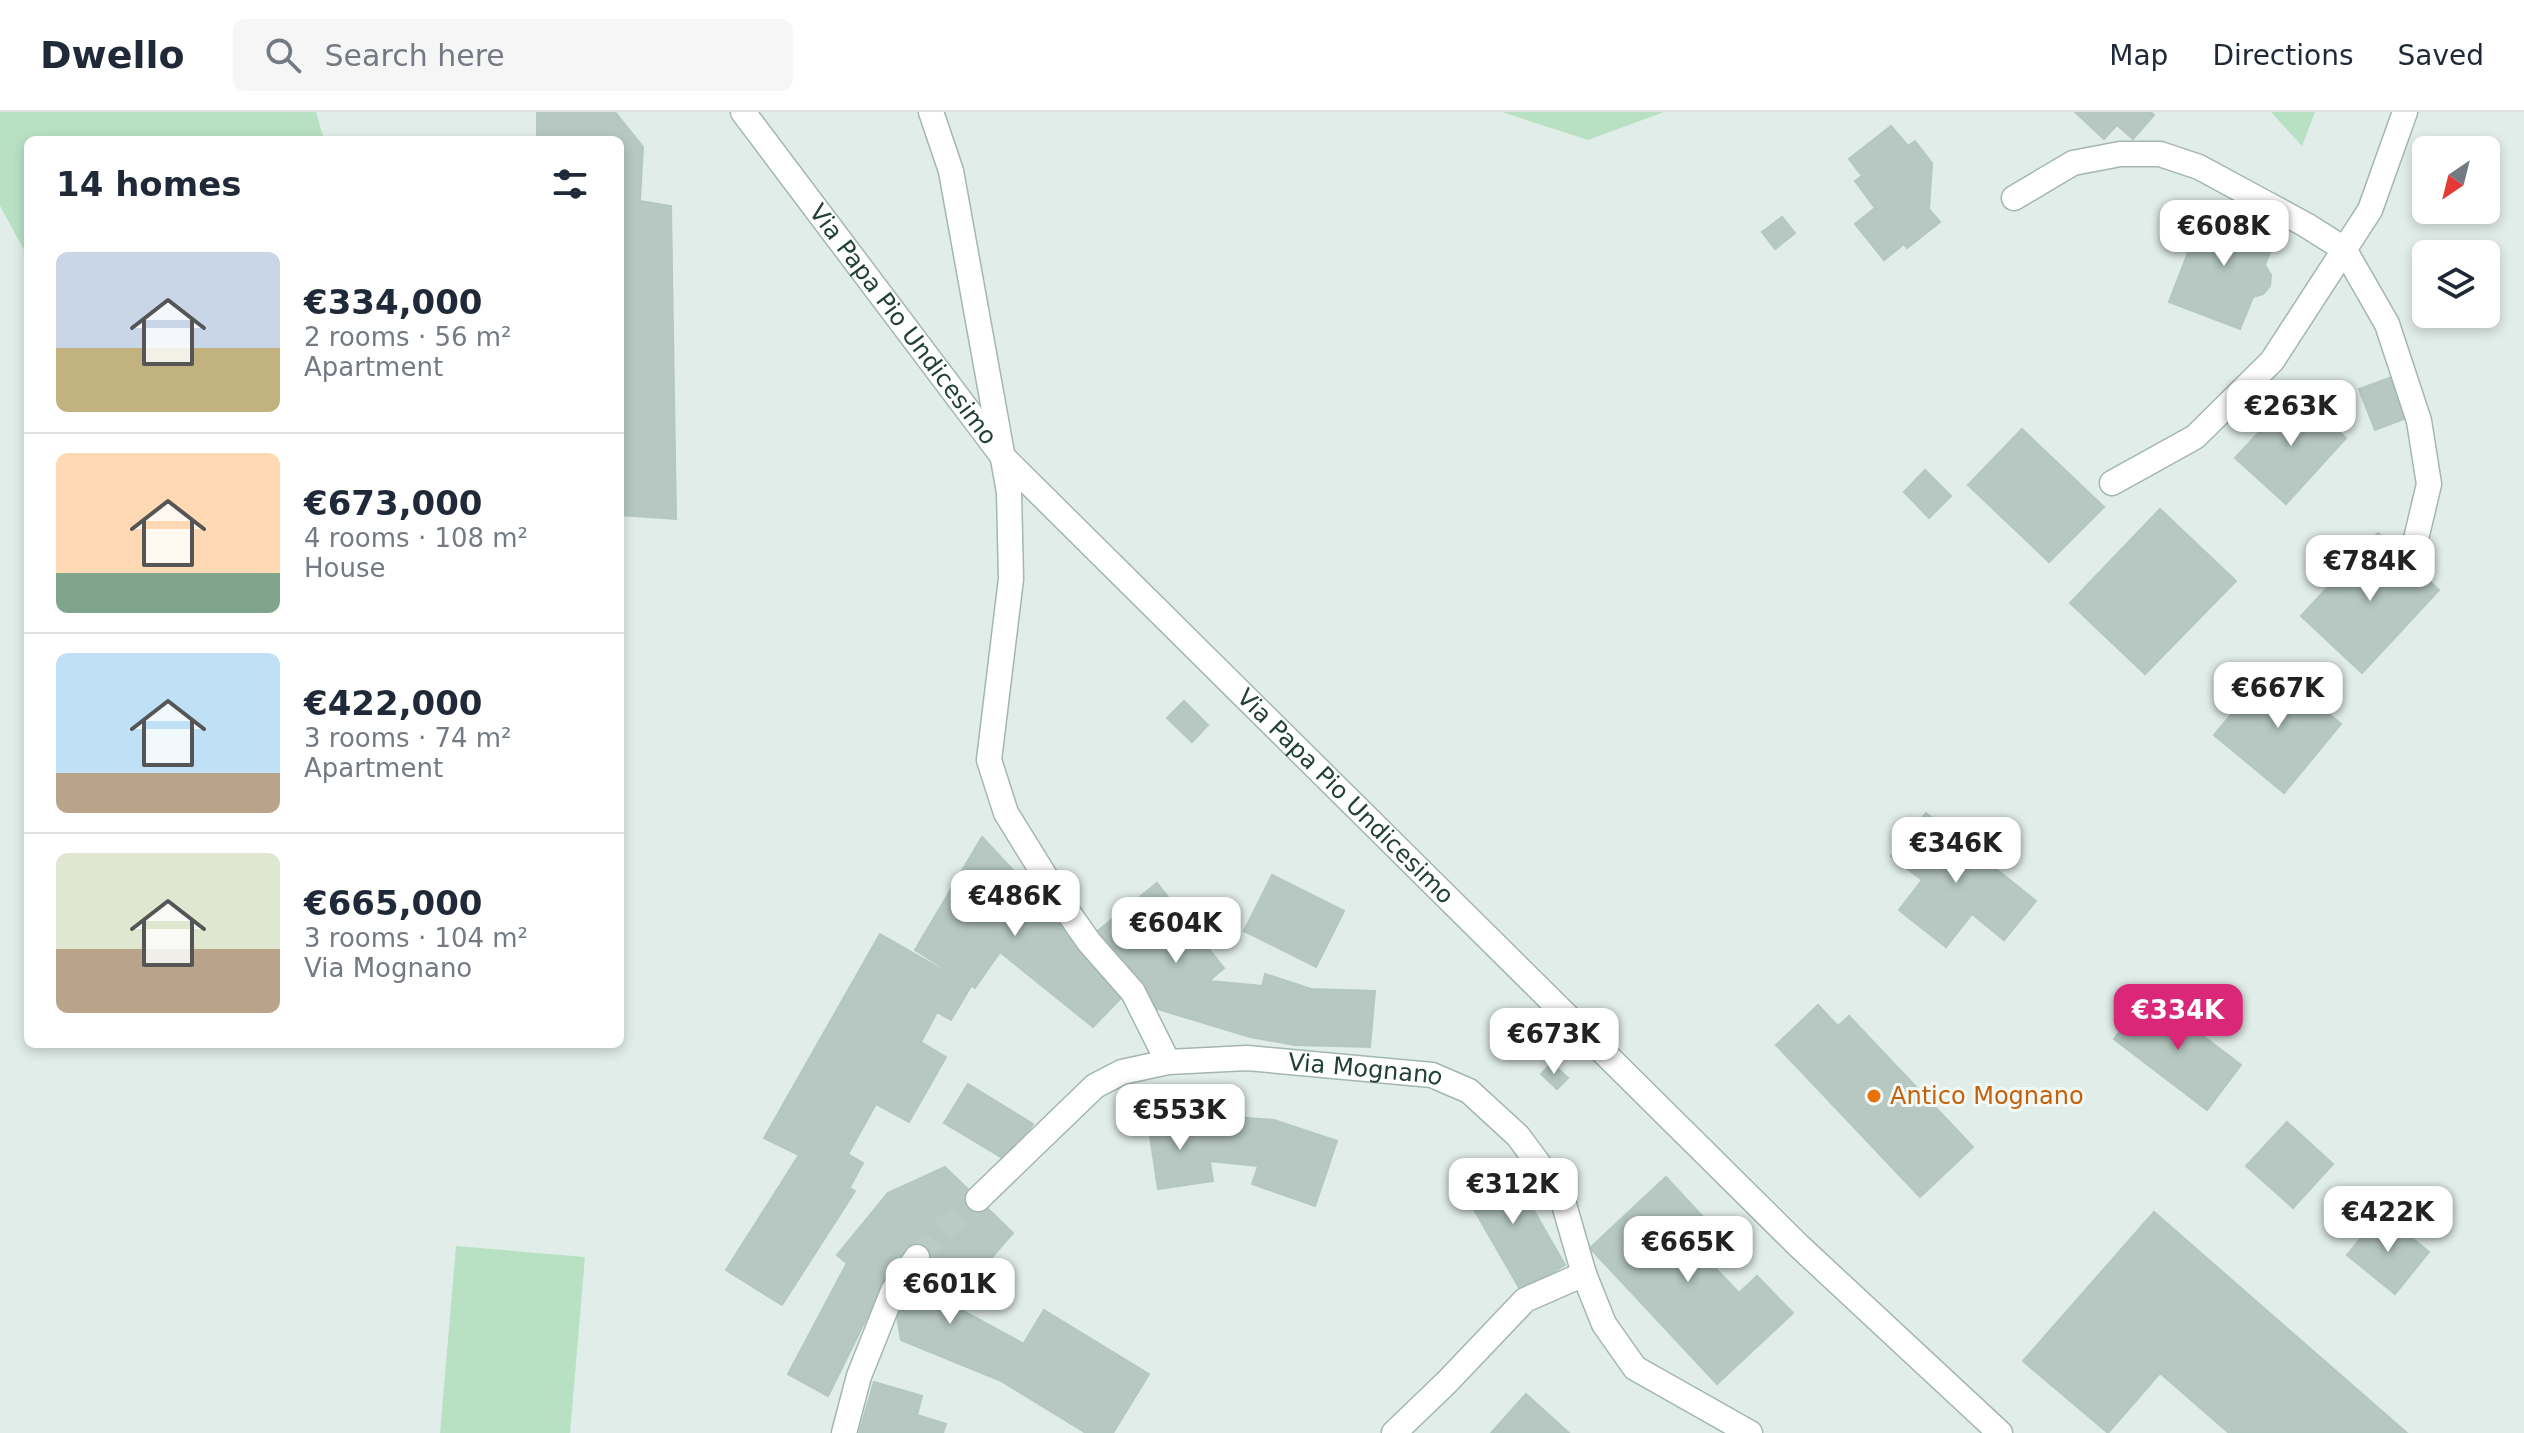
<!DOCTYPE html>
<html lang="en">
<head>
<meta charset="utf-8">
<style>
	:root { --surface:#fff; --page:#f6f6f7; --text:#1f2937; --muted:#747a83; --line:#e0e1e3; --accent:#db2777 }
	body { margin:0; font-family:"DejaVu Sans",sans-serif; background:var(--page); color:var(--text); height:100vh; display:flex; flex-direction:column; font-size:30px; white-space:nowrap }
	* { box-sizing:border-box; margin:0 }
	p { font-size:26px; color:var(--muted) }
	.icon { flex:none; width:44px; height:44px; fill:none; stroke:currentColor; stroke-width:2; stroke-linecap:round; stroke-linejoin:round }
	.map { position:relative; flex:1; overflow:hidden }
	.details { position:absolute; left:24px; top:24px; width:600px; height:912px; display:flex; flex-direction:column; background:var(--surface); border-radius:12px; box-shadow:0 4px 12px #0003 }
	.details>* { flex:none }
	.needle { width:52px; rotate:215deg }
	.fabs { position:absolute; left:2412px; top:24px; display:grid; gap:16px }
	.fabs a { display:grid; place-items:center; width:88px; height:88px; border-radius:12px; background:var(--surface); box-shadow:0 4px 12px #0003; font-size:40px }
	.price { position:absolute; translate:-50% -68px; padding:0 18px; border-radius:16px; background:#fff; color:#222; font-size:26px; line-height:52px; filter:drop-shadow(0 2px 4px #0008) }
	.price::after { content:''; position:absolute; left:50%; top:48px; width:24px; height:18px; margin-left:-12px; background:inherit; clip-path:polygon(0 0,100% 0,50% 100%) }
	.price.current { background:var(--accent); color:#fff }
	ul { padding:0; list-style:none }
	li { display:flex; align-items:center; gap:24px; height:200px; padding:0 32px }
	li+li { border-top:2px solid var(--line) }
	li span { display:grid; place-items:center; flex:none; width:224px; height:160px; border-radius:12px; color:#555 }
	li>.icon { margin-inline-start:auto }
	span .icon { width:96px; height:96px; fill:#fffc; stroke-width:1 }
	li b { font-size:34px }
	h2 { display:flex; justify-content:space-between; align-items:center; height:96px; padding:0 32px; font-size:34px }
	header { display:flex; align-items:center; gap:48px; box-sizing:border-box; height:112px; padding:0 40px; background:var(--surface); border-bottom:2px solid var(--line) }
	header strong { font-size:38px }
	nav { display:flex; gap:44px; margin-inline-start:auto; font-size:28px }
	.search { width:560px; height:72px; background:var(--page); display:flex; align-items:center; gap:20px; box-sizing:border-box; padding:0 28px; border-radius:12px; color:var(--muted); font-size:30px }
	.map>svg:first-child { display:block }
	.green { fill:#b8e1c4 }
	.building { fill:#b6c8c1; stroke:#b3c8c0; stroke-width:2 }
	.lines { fill:none; stroke-linecap:round; stroke-linejoin:round }
	.street-tunnel { stroke:#bacac5; stroke-width:24; stroke-dasharray:24 12; stroke-linecap:butt }
	.lane-casing { stroke:#a3b6b0; stroke-width:27 }
	.street-casing { stroke:#a3b6b0; stroke-width:27 }
	.lane { stroke:#fff; stroke-width:24 }
	.street { stroke:#fff; stroke-width:24 }
	.food-dot { fill:#e8710a; stroke:#f2f9f6; stroke-width:3 }
	.labels { text-anchor:middle; stroke-width:6; stroke-linejoin:round; paint-order:stroke }
	.street-label { font-size:24px; fill:#204038; stroke:#f2f9f6 }
	.food-label { font-size:24px; fill:#c56008; stroke:#f2f9f6; text-anchor:start }
</style>
</head>
<body>
<header>
<strong>Dwello</strong>
<div class="search"><svg class="icon" aria-label="search" viewBox="0 0 24 24"><circle cx="10" cy="10" r="6"/><path d="M15 15l6 6"/></svg>Search here</div>
<nav><a>Map</a><a>Directions</a><a>Saved</a></nav>
</header>
<div class="map">
<svg width="2524" height="1321" viewBox="0 0 2524 1321">
	<rect width="100%" height="100%" fill="#e1ede8"/>
	<path class="green" d="M0,0h316l8,28h-296v117l-28,-51z
		M1502,0h162l-76,28z
		M2271,0h44l-13,34z
		M456,1134l129,11 -15,176h-130z"/>
	<path class="building" d="M537,0h78l28,35 -3,54 31,5 5,313 -56,-4v-375h-83z
		M2075,0h76l3,3 -21,24 -16,-14 -13,14z
		M1891,14l17,20 7,-5 17,22 -3,46 11,13 -33,26 -3,-4 -20,16 -29,-36 20,-16 -20,-27 7,-5 -13,-17z
		M2206,94l71,27 -12,32 6,10 -1,11 -7,8 -10,3 -13,32 -71,-27z
		M1782,105l13,16 -20,16 -13,-17z
		M2397,263l15,41 -37,14 -16,-41z
		M2296,280l50,46 -60,66 -51,-46z
		M2022,317l82,78 -55,55 -81,-77z
		M1925,358l26,26 -22,22 -25,-26z
		M2160,397l76,72 -91,93 -75,-71z
		M2378,421l61,57 -77,83 -61,-57z
		M2271,554l70,58 -57,69 -70,-58z
		M1184,589l24,24 -16,17 -25,-24z
		M1926,701l110,88 -32,39 -32,-26 -26,33 -47,-37 23,-30 -31,-24z
		M982,725l145,155 -34,35 -93,-75 -25,36 -60,-38z
		M1272,763l72,36 -28,56 -72,-36z
		M1157,771l67,85 -15,13 53,5 -12,51 -96,-29 -60,-74z
		M880,822l91,52 -20,34 -14,-8 -16,30 25,15 -37,65 -33,-18 -28,50 15,9 -13,24 -51,-32 -35,-17z
		M1265,862l46,15 64,2 -5,56 -75,-2 -45,-8z
		M2148,882l93,71 -34,45 -93,-71z
		M1818,893l20,21 11,-10 124,131 -53,50 -144,-152z
		M1552,951l16,15 -11,11 -16,-15z
		M968,972l65,40 -24,38 -65,-39z
		M1203,1003l10,66 -55,8 -10,-66z
		M1203,1003l71,5 -16,46 -48,-5z
		M1274,1008l63,21 -22,65 -63,-22z
		M2287,1010l46,42 -40,44 -47,-42z
		M799,1043l56,36 -73,114 -56,-35z
		M1506,1050l59,103 -44,26 -60,-104z
		M945,1055l68,66 -46,53 -57,-32 21,-26 -43,-35z
		M1666,1065l37,40 -19,18 55,58 18,-17 36,37 -76,71 -127,-136z
		M888,1081l43,35 -51,63 -43,-36z
		M2154,1100l253,221h-178l-69,-60 -52,60 -85,-72z
		M2381,1101l48,39 -34,42 -48,-39z
		M922,1148l31,18 -10,22 81,44 -23,37 -100,-41 -7,-40z
		M847,1151l33,28 -52,105 -40,-22z
		M1044,1198l105,64 -36,59h-27l-85,-52z
		M874,1270l48,14 -5,19 29,9 -3,9h-84z
		M1526,1282l43,39h-78z"/>
	<g class="lines">
		<path class="street-tunnel" d="M917,1145l30,-31 31,-27"/>
		<defs>
			<path id="lane" d="M1394,1321l53,-51 78,-82 59,-26"/>
			<g id="street">
				<path id="s1" d="M743,0l260,345 796,789 201,187"/>
				<path id="s2" d="M931,0l20,59 58,321 2,87 -22,181 17,53 57,92 26,37 44,50 35,70 79,-4 185,17 37,16 49,45 43,58 23,80 20,50 31,44 115,65"/>
				<path d="M2014,86l59,-35 47,-9h40l39,13 107,58 38,24 43,75 32,97 10,63 -13,55"/>
				<path d="M2112,371l83,-46 77,-76 98,-151 35,-98"/>
				<path d="M978,1087l117,-113 27,-14 46,-10"/>
				<path d="M844,1321l15,-57 34,-85 24,-34"/>
			</g>
		</defs>
		<use href="#lane" class="lane-casing"/>
		<use href="#street" class="street-casing"/>
		<use href="#lane" class="lane"/>
		<use href="#street" class="street"/>
	</g>
	<circle class="food-dot" cx="1874" cy="984" r="8"/>
	<g class="labels">
		<g class="street-label">
			<text dy="8" stroke="none"><textPath href="#s1" startOffset="266">Via Papa Pio Undicesimo</textPath></text>
			<text dy="8" stroke="none"><textPath href="#s1" startOffset="914">Via Papa Pio Undicesimo</textPath></text>
			<text dy="8" stroke="none"><textPath href="#s2" startOffset="1210">Via Mognano</textPath></text>
		</g>
		<g class="food-label">
			<text x="1890" y="992">Antico Mognano</text>
		</g>
	</g>
</svg>
<div class="fabs">
<a><svg class="needle" viewBox="-14 -14 28 28"><path d="M0-13l5 13h-10z" fill="#e53935"/><path d="M0 13l5-13h-10z" fill="#747a83"/></svg></a>
<a><svg class="icon" aria-label="layers" viewBox="0 0 24 24"><path d="M12 4l9 5-9 5-9-5zM3 14l9 5 9-5"/></svg></a>
</div>
<b class="price" style="left:2224px;top:156px">€608K</b>
<b class="price" style="left:2291px;top:336px">€263K</b>
<b class="price" style="left:2370px;top:491px">€784K</b>
<b class="price" style="left:2278px;top:618px">€667K</b>
<b class="price" style="left:1956px;top:773px">€346K</b>
<b class="price" style="left:1015px;top:826px">€486K</b>
<b class="price" style="left:1176px;top:853px">€604K</b>
<b class="price current" style="left:2178px;top:940px">€334K</b>
<b class="price" style="left:1554px;top:964px">€673K</b>
<b class="price" style="left:1180px;top:1040px">€553K</b>
<b class="price" style="left:1513px;top:1114px">€312K</b>
<b class="price" style="left:2388px;top:1142px">€422K</b>
<b class="price" style="left:1688px;top:1172px">€665K</b>
<b class="price" style="left:950px;top:1214px">€601K</b>
<section class="details">
<h2>14 homes<svg class="icon" aria-label="filters" viewBox="0 0 24 24"><path d="M4 7h16M4 17h16"/><circle cx="9" cy="7" r="2"/><circle cx="15" cy="17" r="2"/></svg></h2>
<ul>
<li><span style="background:linear-gradient(#c9d6e8 60%,#c2b280 0)"><svg class="icon" aria-label="home" viewBox="0 0 24 24"><path d="M3 11l9-7 9 7M6 9v11h12V9"/></svg></span><div><b>€334,000</b><p>2 rooms · 56 m²</p><p>Apartment</p></div></li>
<li><span style="background:linear-gradient(#ffd9b3 75%,#7fa58c 0)"><svg class="icon" aria-label="home" viewBox="0 0 24 24"><path d="M3 11l9-7 9 7M6 9v11h12V9"/></svg></span><div><b>€673,000</b><p>4 rooms · 108 m²</p><p>House</p></div></li>
<li><span style="background:linear-gradient(#bfe0f5 75%,#b9a48a 0)"><svg class="icon" aria-label="home" viewBox="0 0 24 24"><path d="M3 11l9-7 9 7M6 9v11h12V9"/></svg></span><div><b>€422,000</b><p>3 rooms · 74 m²</p><p>Apartment</p></div></li>
<li><span style="background:linear-gradient(#dfe7d0 60%,#b9a48a 0)"><svg class="icon" aria-label="home" viewBox="0 0 24 24"><path d="M3 11l9-7 9 7M6 9v11h12V9"/></svg></span><div><b>€665,000</b><p>3 rooms · 104 m²</p><p>Via Mognano</p></div></li>
</ul>
</section>
</div>
</body>
</html>
